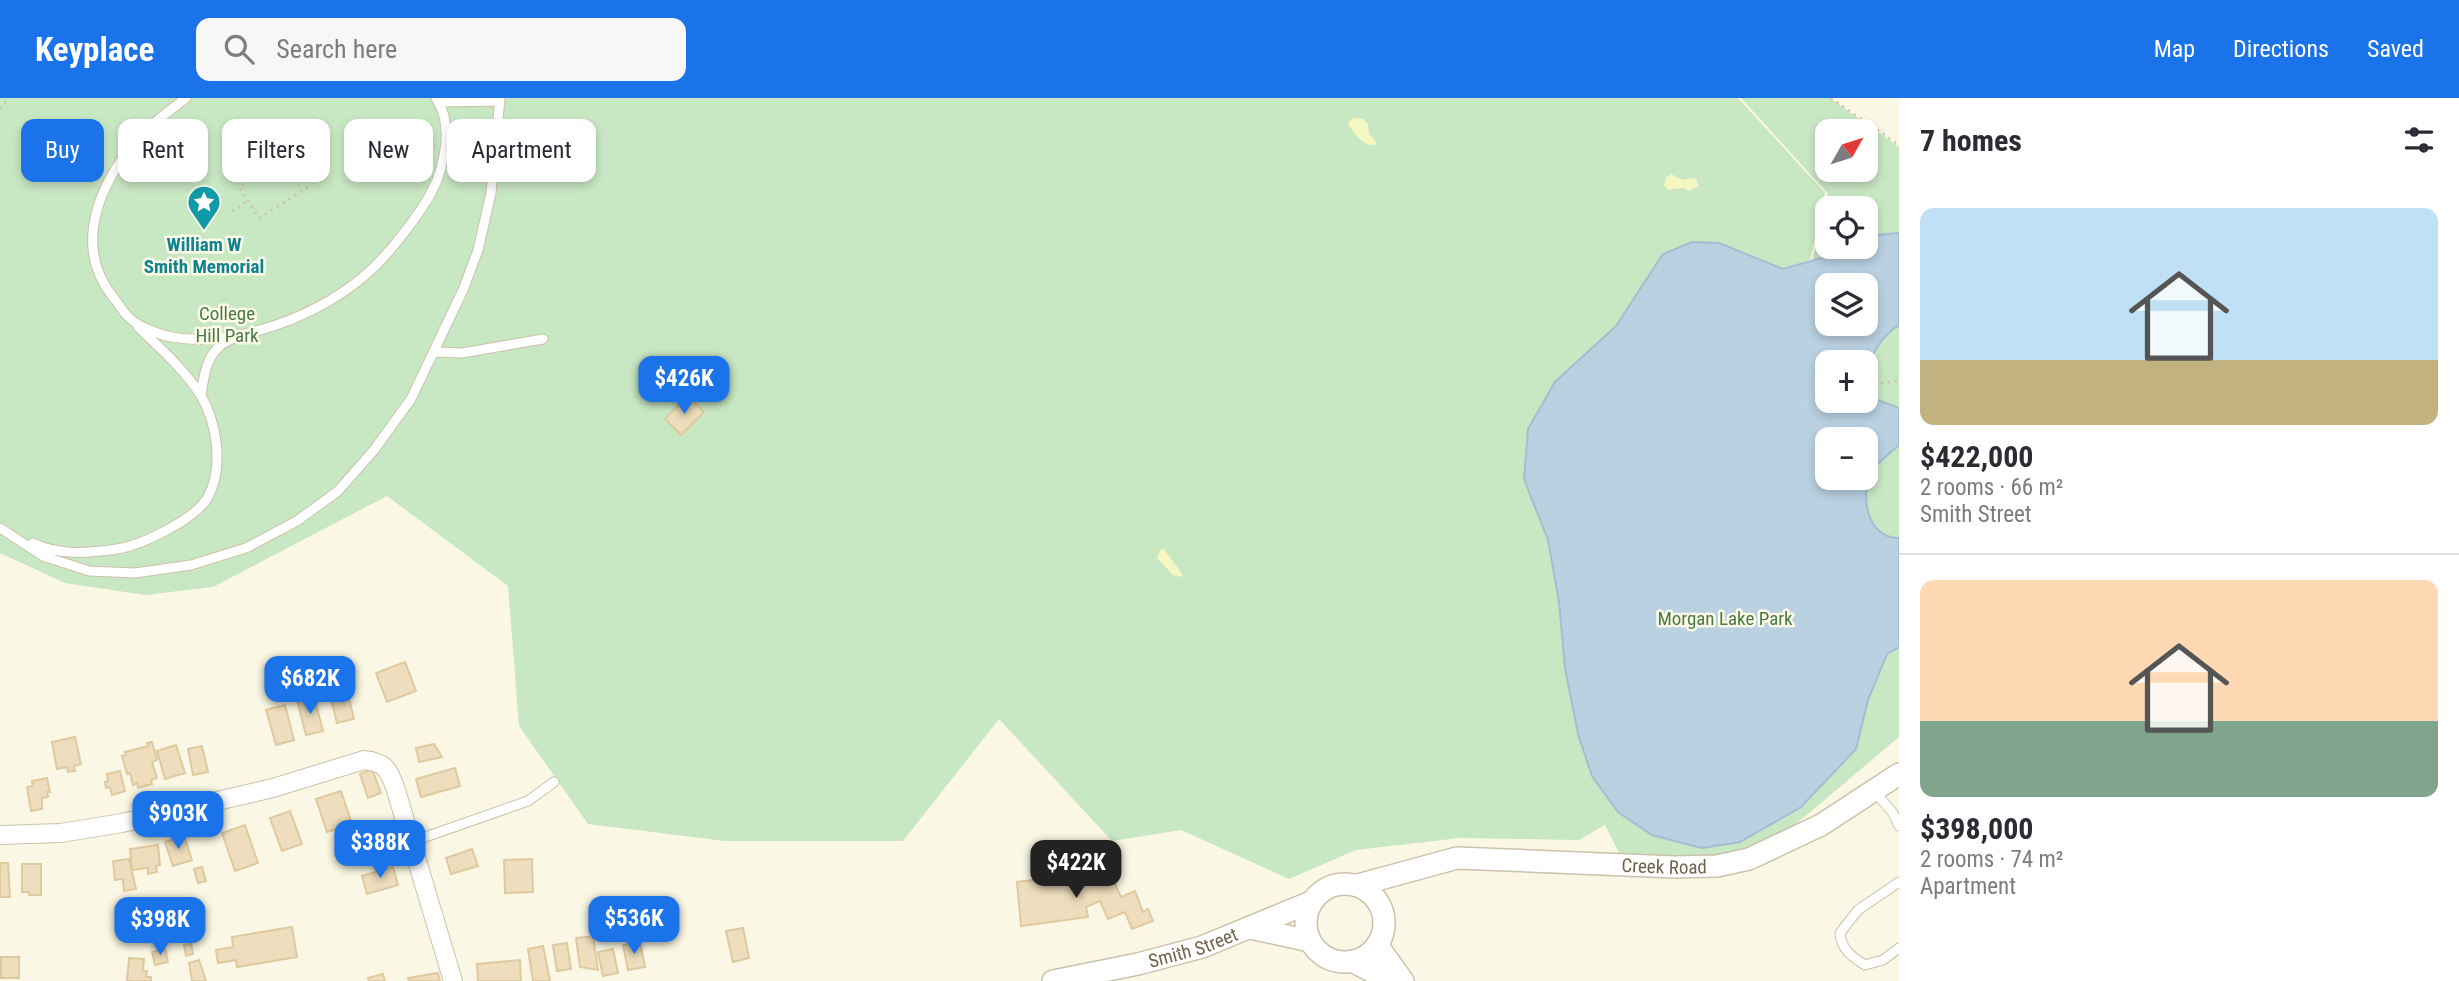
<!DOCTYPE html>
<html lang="en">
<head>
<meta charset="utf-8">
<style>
	:root { --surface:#fff; --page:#f7f7f7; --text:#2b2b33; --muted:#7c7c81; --line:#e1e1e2; --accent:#1a73e8 }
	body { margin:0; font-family:"Roboto Condensed",sans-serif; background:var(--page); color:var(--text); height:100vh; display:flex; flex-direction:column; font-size:26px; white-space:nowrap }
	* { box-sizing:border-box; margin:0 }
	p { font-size:23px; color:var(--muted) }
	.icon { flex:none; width:38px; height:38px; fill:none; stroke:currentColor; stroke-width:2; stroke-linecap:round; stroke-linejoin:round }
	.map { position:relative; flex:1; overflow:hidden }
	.panel { display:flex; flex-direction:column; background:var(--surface); width:560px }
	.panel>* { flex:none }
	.guide { position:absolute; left:21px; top:21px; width:665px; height:63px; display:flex; gap:14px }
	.needle { width:46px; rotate:51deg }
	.fabs { position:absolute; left:1815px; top:21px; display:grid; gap:14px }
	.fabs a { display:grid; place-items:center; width:63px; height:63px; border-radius:14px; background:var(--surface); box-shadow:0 4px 10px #0003; font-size:35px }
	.price { position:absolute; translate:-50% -60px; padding:0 16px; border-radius:14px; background:var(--accent); color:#fff; font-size:23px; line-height:46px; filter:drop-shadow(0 2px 4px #0008) }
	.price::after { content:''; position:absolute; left:50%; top:42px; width:21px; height:16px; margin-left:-10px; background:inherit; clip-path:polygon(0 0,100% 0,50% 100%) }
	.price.selected { background:#222; color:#fff }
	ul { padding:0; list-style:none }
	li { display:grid; align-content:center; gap:14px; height:371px; padding:0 21px }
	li+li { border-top:2px solid var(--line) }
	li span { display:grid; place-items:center; height:217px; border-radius:14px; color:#555 }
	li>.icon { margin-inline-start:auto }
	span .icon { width:126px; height:126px; fill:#fffc; stroke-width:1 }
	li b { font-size:30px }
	h2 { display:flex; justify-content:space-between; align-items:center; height:84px; padding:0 21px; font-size:30px }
	.chip { padding:0 24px; border-radius:14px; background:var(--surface); box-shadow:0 4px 10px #0003; font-size:24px; line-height:63px }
	.chip.selected { background:var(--accent); color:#fff }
	header { display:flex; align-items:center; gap:42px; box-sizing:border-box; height:98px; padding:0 35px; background:var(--accent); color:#fff }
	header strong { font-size:33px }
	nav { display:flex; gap:38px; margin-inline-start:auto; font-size:24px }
	.search { width:490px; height:63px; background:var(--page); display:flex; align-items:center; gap:18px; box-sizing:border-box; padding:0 24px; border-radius:14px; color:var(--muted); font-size:26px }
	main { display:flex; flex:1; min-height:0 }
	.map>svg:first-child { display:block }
	.green { fill:#c8e7c3; fill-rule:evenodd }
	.sand { fill:#f5f7c1 }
	.water { fill:#bad1e2; stroke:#a1bed3; stroke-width:2; fill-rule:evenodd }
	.building { fill:#eedebd; stroke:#dfc99f; stroke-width:2 }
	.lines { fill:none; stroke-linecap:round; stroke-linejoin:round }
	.service-casing { stroke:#cbc2ab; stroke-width:11 }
	.minor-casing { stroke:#cbc2ab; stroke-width:20 }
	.tertiary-casing { stroke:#cbc2ab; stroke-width:24 }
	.path { stroke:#d2c1a1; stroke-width:2.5; stroke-dasharray:2 5; stroke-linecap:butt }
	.service { stroke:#fff; stroke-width:9 }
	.minor { stroke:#fff; stroke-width:18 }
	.tertiary { stroke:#fff; stroke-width:21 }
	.labels { text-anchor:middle; stroke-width:5; stroke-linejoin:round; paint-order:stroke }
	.culture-label { font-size:19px; font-weight:bold; fill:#0d838f; stroke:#fefbe9 }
	.park-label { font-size:19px; fill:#487b47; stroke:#fefbe9 }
	.street-label { font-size:19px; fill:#71634b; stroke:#fefbe9 }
</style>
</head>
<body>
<header>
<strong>Keyplace</strong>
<div class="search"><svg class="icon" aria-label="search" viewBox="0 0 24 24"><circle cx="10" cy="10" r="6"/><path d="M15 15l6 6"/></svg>Search here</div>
<nav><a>Map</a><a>Directions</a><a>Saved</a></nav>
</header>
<main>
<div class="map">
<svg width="1899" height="883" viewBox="0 0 1899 883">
	<rect width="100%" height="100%" fill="#faf8e4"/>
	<path class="green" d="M0,0h1738l87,95 -15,67 -10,3 12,-2 16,-67 -87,-96h89l69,49v590l-123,104 -59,25 -92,-1 -20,-40 -26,15 -119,-2 -104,12 -67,29 -108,-49 -69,11 -113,-122 -96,122h-178l-137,-17 -69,-98 -11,-140 -121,-90 -174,91 -68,8 -80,-12 -65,-30zM1827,33h39v39h-39zM1827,110h39v39h-39zM1827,187h39v39h-39zM1827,264h39v39h-39zM1827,341h39v39h-39z"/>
	<path class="sand" d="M1357,20l6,1 5,5 1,10 8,9 -2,2c-12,1 -22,-12 -27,-22l3,-4z
		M1671,76l12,6 6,-2 7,1 3,7 -10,5 -6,-3 -15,2 -4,-5 2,-7z
		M1164,451l19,26 -3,2 -7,-2 -16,-17 3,-8z"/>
	<path class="water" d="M1899,135v92c-16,9 -32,33 -32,53 0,6 5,15 8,21l24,9v37c-8,7 -18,15 -25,23 -16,23 -8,71 25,70v109l-12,7 -19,46 -12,49 -55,58 -61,35 -38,6 -50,-13 -34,-23 -26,-36 -14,-42 -13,-66 -6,-66 -11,-62 -24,-61 4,-50 27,-47 61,-56 47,-72 29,-12 27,1 64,26 42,-12 8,-10h33v-11zM1827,187h39v39h-39zM1827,264h39v39h-39zM1827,341h39v39h-39z"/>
	<path class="building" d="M688,298l16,16 -23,23 -16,-16z
		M405,564l11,29 -29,11 -11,-29z
		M346,588l8,33 -17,4 -8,-33z
		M314,598l9,35 -17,4 -9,-35z
		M285,607l9,35 -18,5 -10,-35z
		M75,639l6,27 -7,2 1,5 -7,1 -1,-5 -10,2 -5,-27z
		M152,644l5,18 -5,2 5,16 -6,2 1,4 -14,4 -1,-5 -4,2 -3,-12 -3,1 -5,-18 4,-1 -1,-3 23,-6 -1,-3z
		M434,646l8,13 -23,5 -3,-14z
		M176,647l9,28 -20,6 -8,-28z
		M202,648l6,26 -15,3 -5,-26z
		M455,670l5,18 -39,11 -5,-18z
		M372,671l9,24 -13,5 -8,-24z
		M120,673l5,20 -13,4 -2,-8 -4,1 -1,-6 3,-1 -1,-7z
		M47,680l3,14h-3l1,5 -6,1v11l-11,2 -4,-24 6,-1 -1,-5z
		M341,693l11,33 -25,8 -11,-33z
		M290,713l12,33 -20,7 -12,-33z
		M245,727l13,38 -23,8 -13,-38z
		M381,732l7,22 -31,10 -7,-22z
		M184,738l8,24 -19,6 -8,-24z
		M158,747l2,20 -4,1 1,6 -9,2v-6l-16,2 -2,-21z
		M472,751l6,17 -27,8 -5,-16z
		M129,761l7,30 -12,2 -1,-12 -8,1 -2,-19z
		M532,761l1,33 -28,1 -1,-33z
		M0,765h8l2,34h-10z
		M22,766h19v31h-12v-3h-7z
		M202,769l4,14 -8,2 -4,-14z
		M393,769l5,18 -31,9 -5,-18z
		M1109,773l12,26 14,-6 8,21 5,-3 5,12 -21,8 -7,-17 -17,7 -8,-18 -14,6 2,10 -67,9 -4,-44z
		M292,829l5,30 -60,10 -1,-7 -18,3 -2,-13 17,-3 -1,-10z
		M743,830l6,30 -16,4 -7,-31z
		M593,838l5,34 -18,-3 -4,-29z
		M640,844l5,25 -17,3 -5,-25z
		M191,845l2,11 -7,2 -2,-11z
		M567,845l4,26 -14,2 -4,-26z
		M543,848l7,35h-17l-5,-32z
		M165,851l3,13 -13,3 -3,-13z
		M613,851l5,24 -15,3 -5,-24z
		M1,859h18v21h-18z
		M129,860l15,1 -1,12h4l-1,6h5v4h-24z
		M199,862l7,21h-14l-3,-18z
		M520,862l1,21h-43l-1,-17z
		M438,875l2,8h-31l-1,-3z
		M383,876l2,7h-16l-1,-3z"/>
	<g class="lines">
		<defs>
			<path id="service" d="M186,0c-13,10 -26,19 -37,30 -45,43 -80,114 -36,169 6,7 12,19 20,24 8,6 25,13 34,15 66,14 157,-21 205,-67 19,-18 35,-39 50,-61 20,-29 35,-78 14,-110
				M438,4l62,-1
				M435,254l27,1 81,-14
				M201,298c3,-25 7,-49 33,-58
				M0,430l43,28 46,15 46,2 56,-8 55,-17 51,-27 41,-30 36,-41 37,-51 52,-109 15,-40 13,-57 9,-95
				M33,445c26,13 57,10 84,6 25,-4 79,-30 91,-52 16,-30 9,-75 -8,-103 -17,-26 -40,-46 -62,-67
				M1874,693l19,22 6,13
				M411,744l117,-41 26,-19
				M1899,784l-41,28 -18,23c1,16 12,24 25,32l18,-5 16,-12"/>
			<path id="minor" d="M0,737l61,-2 61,-10 151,-35 91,-28c20,2 24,8 31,27l58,194"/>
			<g id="tertiary">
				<circle cx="1345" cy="825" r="39"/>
				<path id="s1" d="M1358,787l99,-27 217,9 43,-1 32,-7 72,-34 78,-51"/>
				<path d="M1250,830l60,13"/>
				<path d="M1377,847l26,36"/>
				<path d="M1352,863l38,20"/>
				<path id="s2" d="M1053,883l85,-17 64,-17 109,-45"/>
			</g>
		</defs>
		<use href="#service" class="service-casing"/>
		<use href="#minor" class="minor-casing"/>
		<use href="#tertiary" class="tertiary-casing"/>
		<path class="path" d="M1831,0l68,47
			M0,11l9,-11
			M288,59l19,31 -48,30 -20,-31z
			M296,72l13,-7
			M232,113l15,-10
			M1874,286l25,-3"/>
		<use href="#service" class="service"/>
		<use href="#minor" class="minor"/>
		<use href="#tertiary" class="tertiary"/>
	</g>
	<defs>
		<symbol id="sight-pin" viewBox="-11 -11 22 30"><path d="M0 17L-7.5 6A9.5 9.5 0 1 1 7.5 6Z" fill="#0f9aa8" stroke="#fefbe9"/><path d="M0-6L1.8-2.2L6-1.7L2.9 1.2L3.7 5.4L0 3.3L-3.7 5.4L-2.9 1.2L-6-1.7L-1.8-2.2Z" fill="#fff"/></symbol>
	</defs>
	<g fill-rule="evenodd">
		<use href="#sight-pin" x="185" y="85" width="38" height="52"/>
	</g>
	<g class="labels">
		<g class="culture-label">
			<text x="204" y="153">William W<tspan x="204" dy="22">Smith Memorial</tspan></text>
		</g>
		<g class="park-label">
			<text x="227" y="222">College<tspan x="227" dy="22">Hill Park</tspan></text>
			<text x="1725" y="527">Morgan Lake Park</text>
		</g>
		<g class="street-label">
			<text dy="7" stroke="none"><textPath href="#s1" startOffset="310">Creek Road</textPath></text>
			<text dy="7" stroke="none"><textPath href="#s2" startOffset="144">Smith Street</textPath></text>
		</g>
	</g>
</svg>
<div class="fabs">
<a><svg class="needle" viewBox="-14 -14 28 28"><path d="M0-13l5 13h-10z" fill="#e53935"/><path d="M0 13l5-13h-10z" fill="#7c7c81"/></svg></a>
<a><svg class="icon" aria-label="locate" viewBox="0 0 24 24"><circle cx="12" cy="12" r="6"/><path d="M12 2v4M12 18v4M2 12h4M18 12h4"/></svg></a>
<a><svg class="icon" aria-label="layers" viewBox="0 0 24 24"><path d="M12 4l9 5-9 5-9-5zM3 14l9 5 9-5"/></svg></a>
<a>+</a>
<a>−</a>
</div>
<b class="price" style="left:684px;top:318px">$426K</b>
<b class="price" style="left:310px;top:618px">$682K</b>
<b class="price" style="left:178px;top:753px">$903K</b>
<b class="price" style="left:380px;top:782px">$388K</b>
<b class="price selected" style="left:1076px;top:802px">$422K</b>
<b class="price" style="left:634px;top:858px">$536K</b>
<b class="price" style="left:160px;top:859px">$398K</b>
<div class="guide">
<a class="chip selected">Buy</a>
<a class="chip">Rent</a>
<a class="chip">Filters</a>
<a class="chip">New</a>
<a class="chip">Apartment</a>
</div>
</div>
<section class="panel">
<h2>7 homes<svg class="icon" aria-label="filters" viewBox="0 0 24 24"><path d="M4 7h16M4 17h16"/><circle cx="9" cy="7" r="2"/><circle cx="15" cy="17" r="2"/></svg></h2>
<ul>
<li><span style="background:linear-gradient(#bfe0f5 70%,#c2b280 0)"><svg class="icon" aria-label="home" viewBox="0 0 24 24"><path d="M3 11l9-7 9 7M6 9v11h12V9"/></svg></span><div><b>$422,000</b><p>2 rooms · 66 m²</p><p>Smith Street</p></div></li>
<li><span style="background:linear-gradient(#ffd9b3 65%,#7fa58c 0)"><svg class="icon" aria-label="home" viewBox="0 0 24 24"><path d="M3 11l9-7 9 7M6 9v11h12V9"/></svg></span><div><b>$398,000</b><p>2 rooms · 74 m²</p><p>Apartment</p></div></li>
</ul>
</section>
</main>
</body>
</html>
